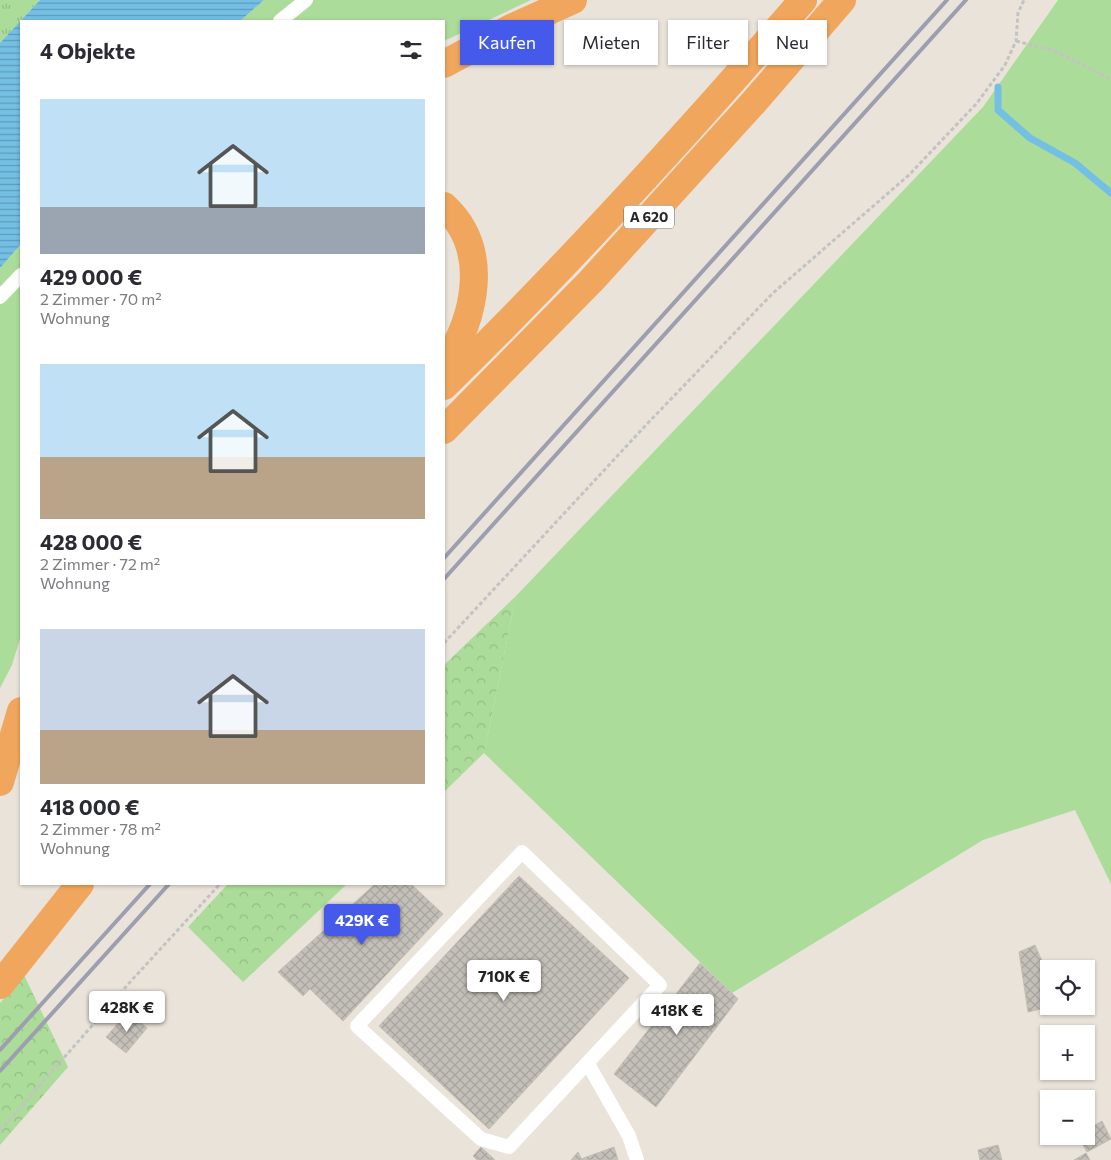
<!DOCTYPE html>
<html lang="de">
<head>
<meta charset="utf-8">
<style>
	:root { --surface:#fff; --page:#f7f7f7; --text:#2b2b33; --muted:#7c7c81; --accent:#455aeb }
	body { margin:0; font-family:Commissioner,sans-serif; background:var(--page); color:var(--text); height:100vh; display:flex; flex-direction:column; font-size:19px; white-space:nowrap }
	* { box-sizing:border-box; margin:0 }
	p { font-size:16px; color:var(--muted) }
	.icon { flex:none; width:28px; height:28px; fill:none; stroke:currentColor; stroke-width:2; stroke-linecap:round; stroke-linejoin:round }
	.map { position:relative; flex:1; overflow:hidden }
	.details { position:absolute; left:20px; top:20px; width:425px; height:865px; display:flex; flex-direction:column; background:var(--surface); border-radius:0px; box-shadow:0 1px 4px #0004 }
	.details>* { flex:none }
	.hud { position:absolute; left:460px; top:20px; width:475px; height:45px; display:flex; gap:10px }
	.buttons { position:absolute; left:1040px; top:960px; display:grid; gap:10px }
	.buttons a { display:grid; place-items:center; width:55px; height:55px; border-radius:0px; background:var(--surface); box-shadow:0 1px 4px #0004; font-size:25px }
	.price { position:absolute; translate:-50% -42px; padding:0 11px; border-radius:5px; background:#fff; color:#222; font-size:16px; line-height:32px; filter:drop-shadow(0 1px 2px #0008) }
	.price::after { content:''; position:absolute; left:50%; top:30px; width:15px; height:11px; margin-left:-8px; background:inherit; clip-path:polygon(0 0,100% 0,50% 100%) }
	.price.current { background:var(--accent); color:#fff }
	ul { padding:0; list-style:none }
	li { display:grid; align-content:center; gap:10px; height:265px; padding:0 20px }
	li span { display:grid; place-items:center; height:155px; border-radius:0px; color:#555 }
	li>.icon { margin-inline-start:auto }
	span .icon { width:90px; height:90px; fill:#fffc; stroke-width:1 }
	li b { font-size:21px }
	h2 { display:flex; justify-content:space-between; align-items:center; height:60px; padding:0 20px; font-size:21px }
	.pill { padding:0 18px; border-radius:0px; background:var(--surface); box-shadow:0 1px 4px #0004; font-size:18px; line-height:45px }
	.pill.current { background:var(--accent); color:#fff }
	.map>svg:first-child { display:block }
	.grass { fill:#acdc9a }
	.forest { fill:url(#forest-crowns) }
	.park { fill:url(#park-tufts) }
	.water { fill:url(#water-rules) }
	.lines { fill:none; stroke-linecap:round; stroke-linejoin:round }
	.stream { stroke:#74bfe4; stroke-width:7 }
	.building { fill:url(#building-cross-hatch); stroke:#c4bfb4 }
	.path { stroke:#c3c3c3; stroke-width:3; stroke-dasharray:4 2.5; stroke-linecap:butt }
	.lane { stroke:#fff; stroke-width:14 }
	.highway { stroke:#f1a65d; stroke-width:28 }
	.rail { stroke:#9d9fb0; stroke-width:4 }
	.labels { text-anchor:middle; stroke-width:4.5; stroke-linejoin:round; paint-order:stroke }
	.shield { fill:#fff; stroke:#686868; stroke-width:1 }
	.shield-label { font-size:14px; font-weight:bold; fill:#272727 }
</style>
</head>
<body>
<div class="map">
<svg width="1111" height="1160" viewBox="0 0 1111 1160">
	<defs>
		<pattern id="forest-crowns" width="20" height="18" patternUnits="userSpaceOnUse" patternTransform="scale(1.25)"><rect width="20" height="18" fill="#acdc9a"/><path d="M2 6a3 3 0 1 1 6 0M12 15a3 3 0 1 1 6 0" fill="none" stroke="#94bd85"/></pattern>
		<pattern id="park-tufts" width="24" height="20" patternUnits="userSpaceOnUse" patternTransform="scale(1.25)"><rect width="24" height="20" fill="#acdc9a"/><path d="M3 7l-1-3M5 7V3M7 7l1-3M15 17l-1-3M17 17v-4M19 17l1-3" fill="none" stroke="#94bd85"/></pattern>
		<pattern id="water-rules" width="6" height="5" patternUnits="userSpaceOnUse" patternTransform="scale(1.25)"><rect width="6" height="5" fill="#74bfe4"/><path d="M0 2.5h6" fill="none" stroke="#5f9bb9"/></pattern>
		<pattern id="building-cross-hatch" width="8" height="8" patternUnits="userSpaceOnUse" patternTransform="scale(1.25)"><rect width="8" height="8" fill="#c4c0b9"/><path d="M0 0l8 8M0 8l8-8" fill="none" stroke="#a8a59f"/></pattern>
	</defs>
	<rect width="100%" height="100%" fill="#e9e3da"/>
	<path class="grass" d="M264,0h267l-87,41v-20h-204z
		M1058,0h53v884l-36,-74 -92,30 -251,153 -248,-240 32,-157 467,-489z
		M21,244v391l-9,30 -12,23v-420z"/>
	<path class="forest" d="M516,596l-32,157 -40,39v-127z
		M228,884h119l-104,98 -55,-55z
		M24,975l44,92 -68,78v-142z"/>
	<path class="park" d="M0,0h40l-40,43z"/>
	<path class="water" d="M40,0h224l-24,21h-219v223l-21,24v-225z"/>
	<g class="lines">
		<path class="stream" d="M998,87v23l32,28 45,25 36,30"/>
	</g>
	<path class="building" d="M519,876l110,102 -140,151 -110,-103z
		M375,884h36l32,30 -100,107 -33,-32 -7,7 -25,-24z
		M1035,945l14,32v29h5l-26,6 -9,-60z
		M700,963l38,36 -82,108 -42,-33z
		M128,1012l19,16 -21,25 -20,-16z
		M1102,1121l9,18 -24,13 -9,-16h8v-6z
		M998,1145l4,15h-22l-2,-10z
		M481,1147l14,13h-18l-4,-4z
		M614,1147l4,13h-36l-1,-1z
		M578,1152l4,8h-11z
		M1086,1153l4,7h-16z"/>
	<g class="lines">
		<path class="path" d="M1016,41l39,10 56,28
			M444,643l202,-218 127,-132 136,-118 68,-72 28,-38 11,-24 2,-28 6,-13
			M0,1131l131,-150 89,-97"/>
		<path class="lane" d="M280,21l26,-21
			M0,297l21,-22
			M522,852l138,133 -151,162 -28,-8 -124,-113z
			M588,1064l41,72 8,24"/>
		<path class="highway" d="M444,64l67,-36 62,-28
			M444,206c47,43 32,112 0,159
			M444,386c126,-123 244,-253 359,-386
			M444,430l147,-149 163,-179 88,-102
			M0,782l21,-71
			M0,985l80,-101"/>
		<path class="rail" d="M444,558l503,-558
			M444,579l522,-579
			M0,1050l150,-166
			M0,1071l169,-187"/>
	</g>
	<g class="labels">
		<rect class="shield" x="624" y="205.5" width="50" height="23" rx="4"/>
		<g class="shield-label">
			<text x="649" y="222">A 620</text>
		</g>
	</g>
</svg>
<div class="buttons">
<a><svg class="icon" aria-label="locate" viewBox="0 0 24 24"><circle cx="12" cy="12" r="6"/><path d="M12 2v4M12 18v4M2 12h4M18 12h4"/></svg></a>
<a>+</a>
<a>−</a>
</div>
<b class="price current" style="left:362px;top:946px">429K €</b>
<b class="price" style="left:504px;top:1002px">710K €</b>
<b class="price" style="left:127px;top:1033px">428K €</b>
<b class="price" style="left:677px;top:1036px">418K €</b>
<div class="hud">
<a class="pill current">Kaufen</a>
<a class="pill">Mieten</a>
<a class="pill">Filter</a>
<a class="pill">Neu</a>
</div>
<section class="details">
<h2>4 Objekte<svg class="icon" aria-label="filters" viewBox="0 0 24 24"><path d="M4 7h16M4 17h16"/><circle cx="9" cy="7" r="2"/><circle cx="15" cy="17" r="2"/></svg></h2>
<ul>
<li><span style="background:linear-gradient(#bfe0f5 70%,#9aa5b1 0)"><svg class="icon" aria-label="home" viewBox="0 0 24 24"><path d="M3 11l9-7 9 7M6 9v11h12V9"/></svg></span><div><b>429 000 €</b><p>2 Zimmer · 70 m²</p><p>Wohnung</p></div></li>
<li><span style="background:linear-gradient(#bfe0f5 60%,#b9a48a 0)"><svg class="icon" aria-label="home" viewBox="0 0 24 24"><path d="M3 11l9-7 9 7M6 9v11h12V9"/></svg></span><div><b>428 000 €</b><p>2 Zimmer · 72 m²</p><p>Wohnung</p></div></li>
<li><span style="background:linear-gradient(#c9d6e8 65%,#b9a48a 0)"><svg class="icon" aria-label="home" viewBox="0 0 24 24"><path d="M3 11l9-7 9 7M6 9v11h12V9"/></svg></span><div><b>418 000 €</b><p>2 Zimmer · 78 m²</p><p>Wohnung</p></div></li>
</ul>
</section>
</div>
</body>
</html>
